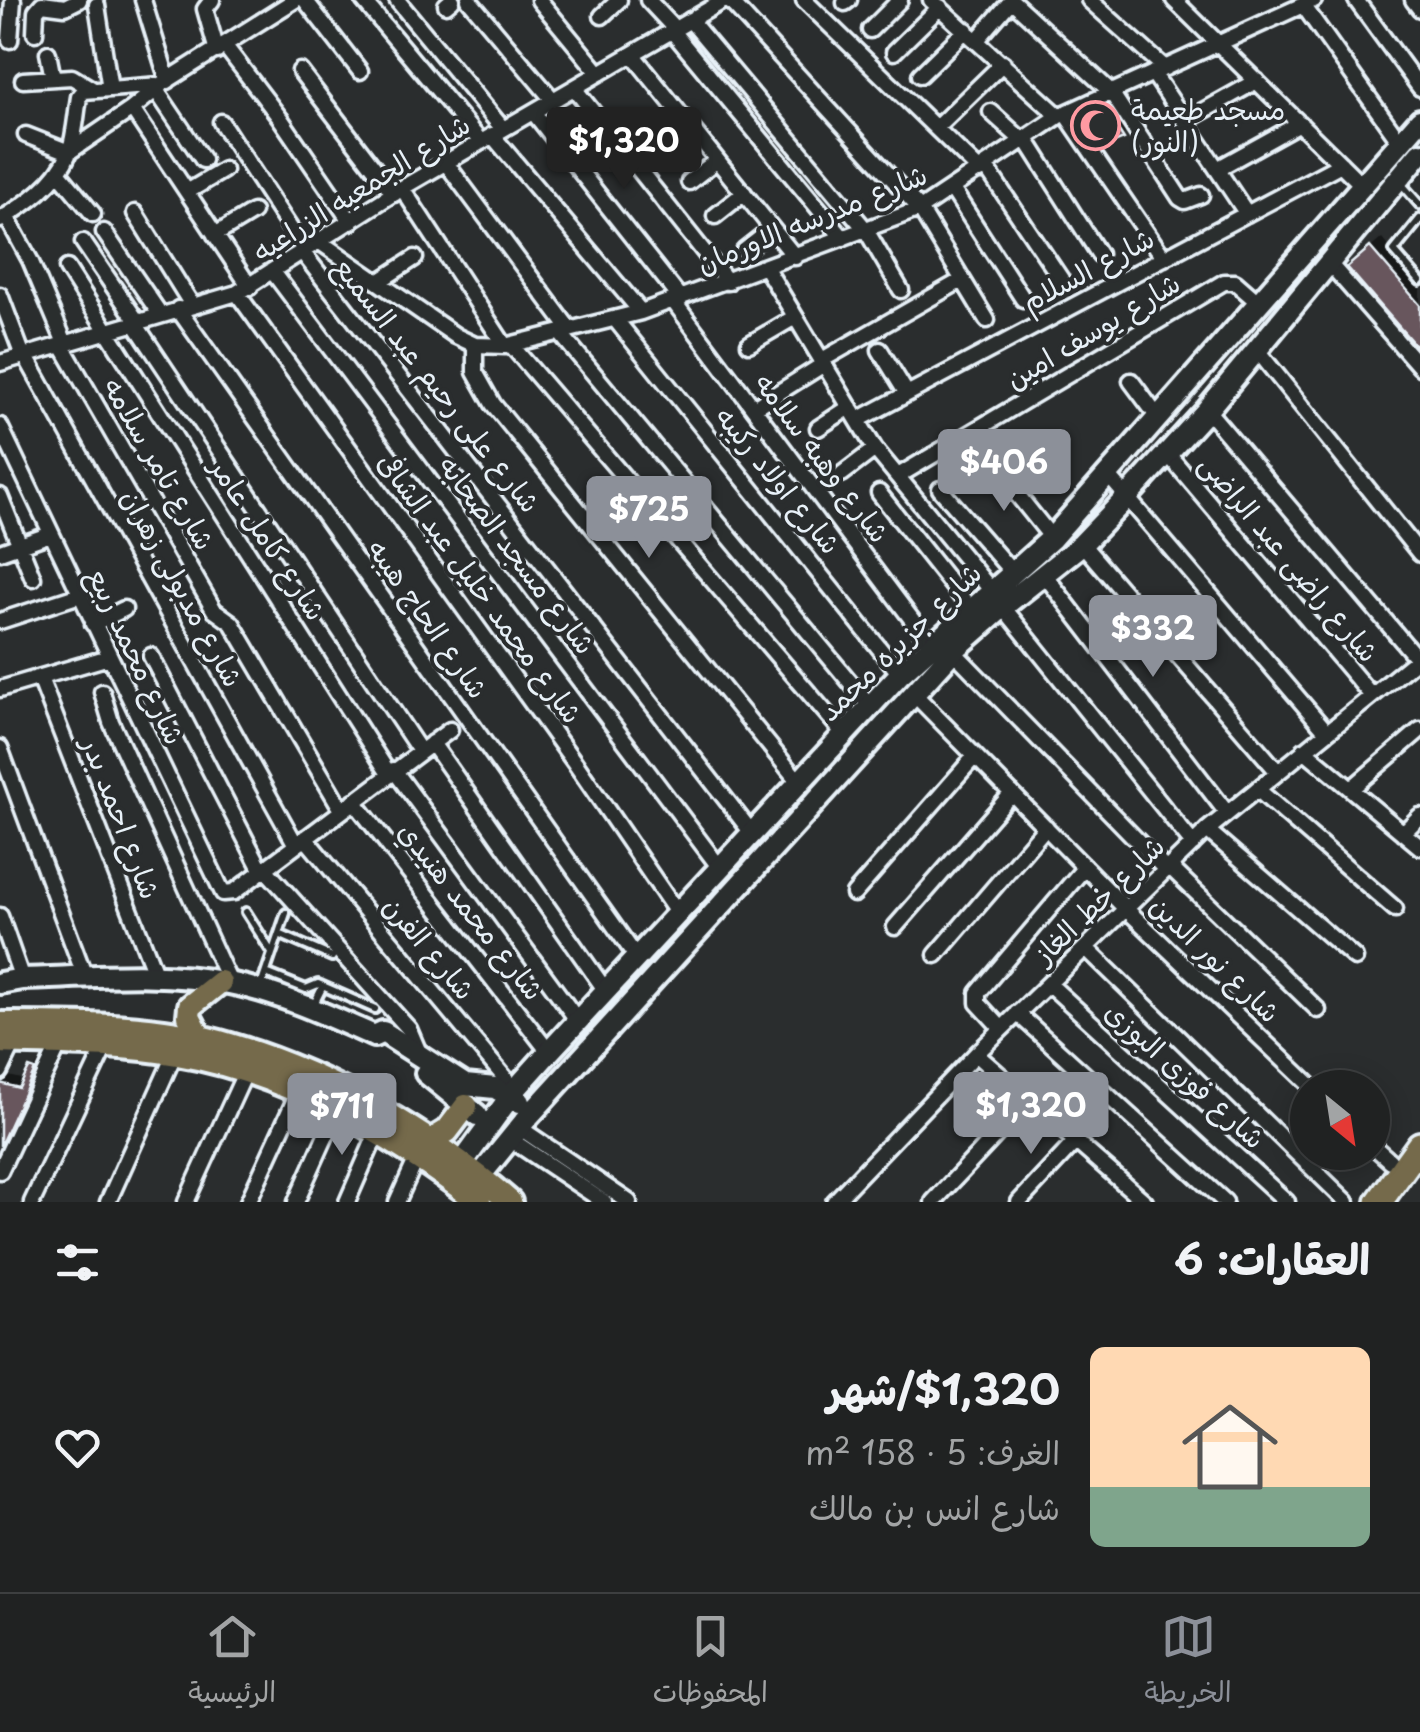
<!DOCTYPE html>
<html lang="ar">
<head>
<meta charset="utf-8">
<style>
	:root { --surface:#202222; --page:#2d2f2f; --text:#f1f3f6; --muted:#a2a4a5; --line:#3d3f40; --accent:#8c9099 }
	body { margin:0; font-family:"Playpen Sans","Playpen Sans Arabic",sans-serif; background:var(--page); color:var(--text); direction:rtl; height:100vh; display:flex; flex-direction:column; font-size:38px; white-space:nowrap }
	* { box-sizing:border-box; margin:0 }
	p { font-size:32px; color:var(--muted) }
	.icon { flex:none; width:55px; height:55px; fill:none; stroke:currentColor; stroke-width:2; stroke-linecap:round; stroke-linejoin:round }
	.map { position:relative; height:1202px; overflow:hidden; direction:ltr }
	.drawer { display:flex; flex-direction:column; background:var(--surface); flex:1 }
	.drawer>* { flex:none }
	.needle { width:65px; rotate:150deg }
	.fabs { position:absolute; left:1290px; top:1070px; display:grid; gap:20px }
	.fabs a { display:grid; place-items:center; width:100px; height:100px; border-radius:50%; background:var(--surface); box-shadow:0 5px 25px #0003,0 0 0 2px var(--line); font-size:50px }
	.price { position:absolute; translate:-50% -85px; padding:0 22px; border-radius:10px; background:var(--accent); color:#fff; font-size:32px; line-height:65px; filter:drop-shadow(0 2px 5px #0008) }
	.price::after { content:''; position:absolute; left:50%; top:60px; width:30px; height:22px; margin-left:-15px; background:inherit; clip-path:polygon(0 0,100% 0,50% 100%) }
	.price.active { background:#222; color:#fff }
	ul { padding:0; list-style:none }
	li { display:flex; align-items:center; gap:30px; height:250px; padding:0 50px }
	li+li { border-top:2px solid var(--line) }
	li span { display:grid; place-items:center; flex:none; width:280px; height:200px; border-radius:15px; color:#555 }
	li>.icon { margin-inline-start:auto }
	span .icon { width:120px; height:120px; fill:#fffc; stroke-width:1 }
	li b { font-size:42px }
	h2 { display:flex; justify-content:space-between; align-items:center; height:120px; padding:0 50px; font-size:42px }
	.tab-bar { display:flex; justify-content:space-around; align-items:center; height:140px; border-top:2px solid var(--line); background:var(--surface); font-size:28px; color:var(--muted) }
	.tab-bar a { display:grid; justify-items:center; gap:5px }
	.tab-bar .active { color:var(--accent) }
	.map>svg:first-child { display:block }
	.shadow { fill:#0007 }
	.building { fill:#67565d; stroke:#e8f1f8; stroke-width:2.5 }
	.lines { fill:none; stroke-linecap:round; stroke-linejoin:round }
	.service-casing { stroke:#e8f1f8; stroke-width:14 }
	.minor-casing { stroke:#e8f1f8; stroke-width:21 }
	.secondary-casing { stroke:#e8f1f8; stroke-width:28 }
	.primary-casing { stroke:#e8f1f8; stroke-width:30 }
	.motorway-casing { stroke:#e8f1f8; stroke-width:32 }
	.service { stroke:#2a2d2e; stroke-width:6 }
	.minor { stroke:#2a2d2e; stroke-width:14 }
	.secondary { stroke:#2a2d2e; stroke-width:20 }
	.primary { stroke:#746b4b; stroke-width:22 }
	.motorway { stroke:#746b4b; stroke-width:25 }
	.labels { text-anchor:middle; stroke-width:8; stroke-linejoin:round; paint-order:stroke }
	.poi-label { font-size:28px; fill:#e8f1f8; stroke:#2a2d2e; text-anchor:start }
	.street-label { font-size:28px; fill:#e8f1f8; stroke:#2a2d2e }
</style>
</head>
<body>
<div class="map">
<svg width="1420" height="1202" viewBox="0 0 1420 1202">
	<rect width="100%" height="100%" fill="#2a2d2e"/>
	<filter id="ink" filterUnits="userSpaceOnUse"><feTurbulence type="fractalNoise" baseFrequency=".01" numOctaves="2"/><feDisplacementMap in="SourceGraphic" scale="20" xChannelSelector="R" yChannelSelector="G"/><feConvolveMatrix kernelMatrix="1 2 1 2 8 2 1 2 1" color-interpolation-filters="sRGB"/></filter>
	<g filter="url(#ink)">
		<path class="shadow" d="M1113,101l16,28 -7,8 -38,-19 8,-7z
			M1382,238l38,45v55l-60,-81z
			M39,1062l2,1 -27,58 -8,7 -6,-3 2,-41 7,-8 17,4z"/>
		<path class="building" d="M1104,107l20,32 -22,9 -21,-30z
			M1370,247l50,58v36l-5,4 -68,-78z
			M29,1068l6,2 -35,76v-63l19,5z"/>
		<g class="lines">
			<defs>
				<path id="service" d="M1399,181l21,24
					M1420,219l-26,32 26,30
					M246,912l26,41
					M279,934l53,23
					M266,973l40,16 12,-5 57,25
					M260,989l26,-76
					M312,1008l11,-22"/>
				<path id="minor" d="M143,0l25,81
					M212,0l-7,9 12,42
					M305,0l55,71
					M363,0l118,142
					M397,0l106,129
					M469,0l84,100
					M539,0l60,73
					M648,0l27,29
					M729,0l191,209 67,111
					M804,0l176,171
					M931,0l128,116
					M1011,0l100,92 69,106 5,3 16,-6
					M1089,0l76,68
					M1174,0l190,187
					M1356,0l64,88
					M1413,0l7,9
					M845,3l4,-3
					M97,5l13,84
					M446,5l6,-5
					M1303,5l98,138
					M602,16l17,-16
					M690,20l176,210 35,60
					M870,30l30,-30
					M672,31l171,207
					M35,33l1,-22 6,-7 23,3 14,-7
					M10,40l3,-40
					M977,40l34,-39
					M225,46l55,72 71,104
					M894,52l46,-45
					M48,53l5,25
					M632,54l163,203
					M300,71l94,123
					M1153,73l94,141
					M920,75l46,-45
					M23,80l49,-3 20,12
					M160,86l-28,23 118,178
					M574,88l154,194
					M156,90l47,70
					M533,112l148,187
					M991,112l32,29
					M1065,113l99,145
					M1185,121l72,-40
					M221,122l84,129
					M936,128l67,-65
					M26,135l43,17 63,-43
					M492,135l149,177
					M1026,139l73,115
					M659,144l29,-21
					M446,163l124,167
					M986,167l75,112
					M1217,169l83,-46
					M58,172l35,42
					M689,182l28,-22
					M402,188l103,158
					M952,189l71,110
					M187,192l37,-22
					M135,213l57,92
					M6,216l24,44 35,83
					M715,216l29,-23
					M0,220c26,-16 57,-37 69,-67 6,-17 7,-38 10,-56l5,-6 76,-6 135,-85
					M104,232l56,82
					M215,235l38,-23
					M83,242l54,79
					M320,242l136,94 19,9 30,1 136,-34 279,-103 139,-93 255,-116
					M744,251l28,-22
					M303,253l449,580
					M1329,263l91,104
					M67,268l322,506
					M766,268l109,181 116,141
					M273,272l447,596
					M378,282l37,-24
					M237,293l338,470 103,151
					M0,295l23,61
					M674,302l257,343
					M178,309l459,649
					M615,319l285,355
					M134,322l286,429
					M560,333l310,373
					M61,344l153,266 18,13 110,187
					M749,344l46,-27
					M475,345v27l18,32 306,378
					M511,345l333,389
					M880,350l27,44
					M1257,350l163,204
					M25,355l271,490
					M822,360l140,-80
					M0,363l237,-70 165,-105 323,-188
					M1131,381l26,35
					M754,408l70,-44
					M1207,410l213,252
					M858,420l483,-256
					M0,426l223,467 11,-1 216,-162
					M818,428l32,-21
					M1167,453l205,243
					M991,462l61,76
					M842,474l33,-25
					M1108,475l219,257
					M898,476l326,-194h11l24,21
					M940,489l72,83
					M879,493l91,115
					M0,496l33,82
					M1082,544l196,228
					M0,552l51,-18
					M1044,574l183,239
					M1003,607l190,237
					M0,621l80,-26
					M93,624l31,-15
					M953,651l213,219
					M151,656l111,215
					M40,678l116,298
					M0,689l109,-32
					M102,692l9,30 119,261
					M915,695l211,214 187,179
					M432,743l174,248
					M0,748l85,229
					M1304,750l116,97
					M394,770l184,251
					M1257,789l138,120
					M1351,789l69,-59
					M354,801l195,251
					M1207,830l148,128
					M1403,833l17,-17
					M305,838l210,252
					M1170,867l148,143
					M265,869l144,160 11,26
					M854,894l121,-138
					M0,916l22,63
					M895,927l117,-134
					M1086,948l261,254
					M936,955l110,-128
					M1049,984l238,218
					M1017,1013l208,189
					M1001,1028l-23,-25v-10l107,-126
					M976,1054l169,148
					M0,1072l14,-29
					M520,1128l109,74
					M510,1139l94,63
					M1372,1145l18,16
					M0,1171l59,-126
					M32,1202l73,-155
					M108,1202l67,-149
					M186,1202l60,-131
					M248,1202l50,-109
					M296,1202l41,-91
					M347,1202l30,-69
					M397,1202l20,-44
					M834,1202l142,-148 231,-224 213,-173
					M933,1202l96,-102
					M1019,1202l57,-61"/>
				<path id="secondary" d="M0,983l22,-4c69,-2 139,-9 207,4 51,10 98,32 145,53l9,-4 82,53 30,3 25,14
					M426,1073l51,42
					M462,1163l53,-73 34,-38 351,-378 152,-136 368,-418
					M480,1176l48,-59 425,-466 50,-44 79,-63 45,-47 80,-87 213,-257"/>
				<path id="primary" d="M0,1024c76,0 156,-1 230,21 100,29 201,89 280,157
					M201,1039l-12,-23 1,-10 30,-24
					M0,1042c58,2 120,2 177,12 109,18 216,81 302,148
					M429,1142l18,-11 19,-25"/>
				<path id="motorway" d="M1379,1202l41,-57"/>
			</defs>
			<use href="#service" class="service-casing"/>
			<use href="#minor" class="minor-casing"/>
			<use href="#secondary" class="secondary-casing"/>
			<use href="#primary" class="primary-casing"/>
			<use href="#motorway" class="motorway-casing"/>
			<use href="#service" class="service"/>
			<use href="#minor" class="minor"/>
			<use href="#secondary" class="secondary"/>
			<use href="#primary" class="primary"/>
			<use href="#motorway" class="motorway"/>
		</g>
	</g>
	<defs>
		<symbol id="mosque-ring" viewBox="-11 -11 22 22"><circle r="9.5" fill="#2a2d2e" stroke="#ff9aa2" stroke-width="1.5"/><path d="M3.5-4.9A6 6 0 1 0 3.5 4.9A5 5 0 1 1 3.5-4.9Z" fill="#ff9aa2"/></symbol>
	</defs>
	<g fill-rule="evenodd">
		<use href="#mosque-ring" x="1068" y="98" width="55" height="55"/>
	</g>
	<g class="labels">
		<g class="poi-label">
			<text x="1131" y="120">مسجد طعيمة<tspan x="1131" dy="32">(النور)</tspan></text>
		</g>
		<g class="street-label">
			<text transform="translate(361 188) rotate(-32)" y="10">شارع الجمعيه الزراعيه</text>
			<text transform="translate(812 219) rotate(-22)" y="10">شارع مدرسه الاورمان</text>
			<text transform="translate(1088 270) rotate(-28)" y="10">شارع السلام</text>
			<text transform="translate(1093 331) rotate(-31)" y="10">شارع يوسف امين</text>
			<text transform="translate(437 385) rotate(52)" y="10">شارع على رحيم عبد السميع</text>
			<text transform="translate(822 458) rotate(53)" y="10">شارع وهبه سلامه</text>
			<text transform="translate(159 464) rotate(60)" y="10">شارع تامر سلامه</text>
			<text transform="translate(778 480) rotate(51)" y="10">شارع اولاد ركيبه</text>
			<text transform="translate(268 539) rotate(57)" y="10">شارع كامل عامر</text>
			<text transform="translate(517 555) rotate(53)" y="10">شارع مسجد الصحابه</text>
			<text transform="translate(1289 558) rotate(50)" y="10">شارع راضى عبد الراضى</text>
			<text transform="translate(182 588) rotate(61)" y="10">شارع مدبولى زهران</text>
			<text transform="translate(480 588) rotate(54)" y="10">شارع محمد خليل عبد الشافى</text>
			<text transform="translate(428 619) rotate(55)" y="10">شارع الحاج هيبه</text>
			<text transform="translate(900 642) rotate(-44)" y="10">شارع جزيره محمد</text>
			<text transform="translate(136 656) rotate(65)" y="10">شارع محمد ربيع</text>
			<text transform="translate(121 818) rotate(69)" y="10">شارع احمد بدر</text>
			<text transform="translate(1099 900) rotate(-44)" y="10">شارع خط الغاز</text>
			<text transform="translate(471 911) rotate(52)" y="10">شارع محمد هنيدي</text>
			<text transform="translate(429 948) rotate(50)" y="10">شارع الفرن</text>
			<text transform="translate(1215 959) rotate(44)" y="10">شارع نور الدين</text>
			<text transform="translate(1185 1075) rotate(42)" y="10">شارع فوزى البوزى</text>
		</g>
	</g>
</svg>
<div class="fabs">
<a><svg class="needle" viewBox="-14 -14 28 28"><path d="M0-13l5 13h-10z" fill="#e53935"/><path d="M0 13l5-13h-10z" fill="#a2a4a5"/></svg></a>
</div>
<b class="price active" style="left:624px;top:192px">$1,320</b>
<b class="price" style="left:1004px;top:514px">$406</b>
<b class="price" style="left:649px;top:561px">$725</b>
<b class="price" style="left:1153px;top:680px">$332</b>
<b class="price" style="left:1031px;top:1157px">$1,320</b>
<b class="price" style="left:342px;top:1158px">$711</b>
</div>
<section class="drawer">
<h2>العقارات: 6<svg class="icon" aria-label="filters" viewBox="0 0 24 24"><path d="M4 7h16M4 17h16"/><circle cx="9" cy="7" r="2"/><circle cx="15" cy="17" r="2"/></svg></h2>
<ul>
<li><span style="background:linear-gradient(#ffd9b3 70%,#7fa58c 0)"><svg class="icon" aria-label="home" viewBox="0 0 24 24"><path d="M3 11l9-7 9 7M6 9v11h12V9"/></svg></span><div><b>$1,320/شهر</b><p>الغرف: 5 · 158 m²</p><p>شارع انس بن مالك</p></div><svg class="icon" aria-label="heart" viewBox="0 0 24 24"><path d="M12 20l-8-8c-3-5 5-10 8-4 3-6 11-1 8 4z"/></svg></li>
</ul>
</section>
<nav class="tab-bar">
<a class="active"><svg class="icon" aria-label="map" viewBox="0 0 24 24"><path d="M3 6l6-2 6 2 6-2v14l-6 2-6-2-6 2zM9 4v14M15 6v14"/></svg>الخريطة</a>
<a><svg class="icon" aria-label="saved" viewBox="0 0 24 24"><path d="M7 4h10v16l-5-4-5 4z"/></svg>المحفوظات</a>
<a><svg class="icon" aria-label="home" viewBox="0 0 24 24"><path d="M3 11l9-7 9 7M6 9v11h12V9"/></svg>الرئيسية</a>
</nav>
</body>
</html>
